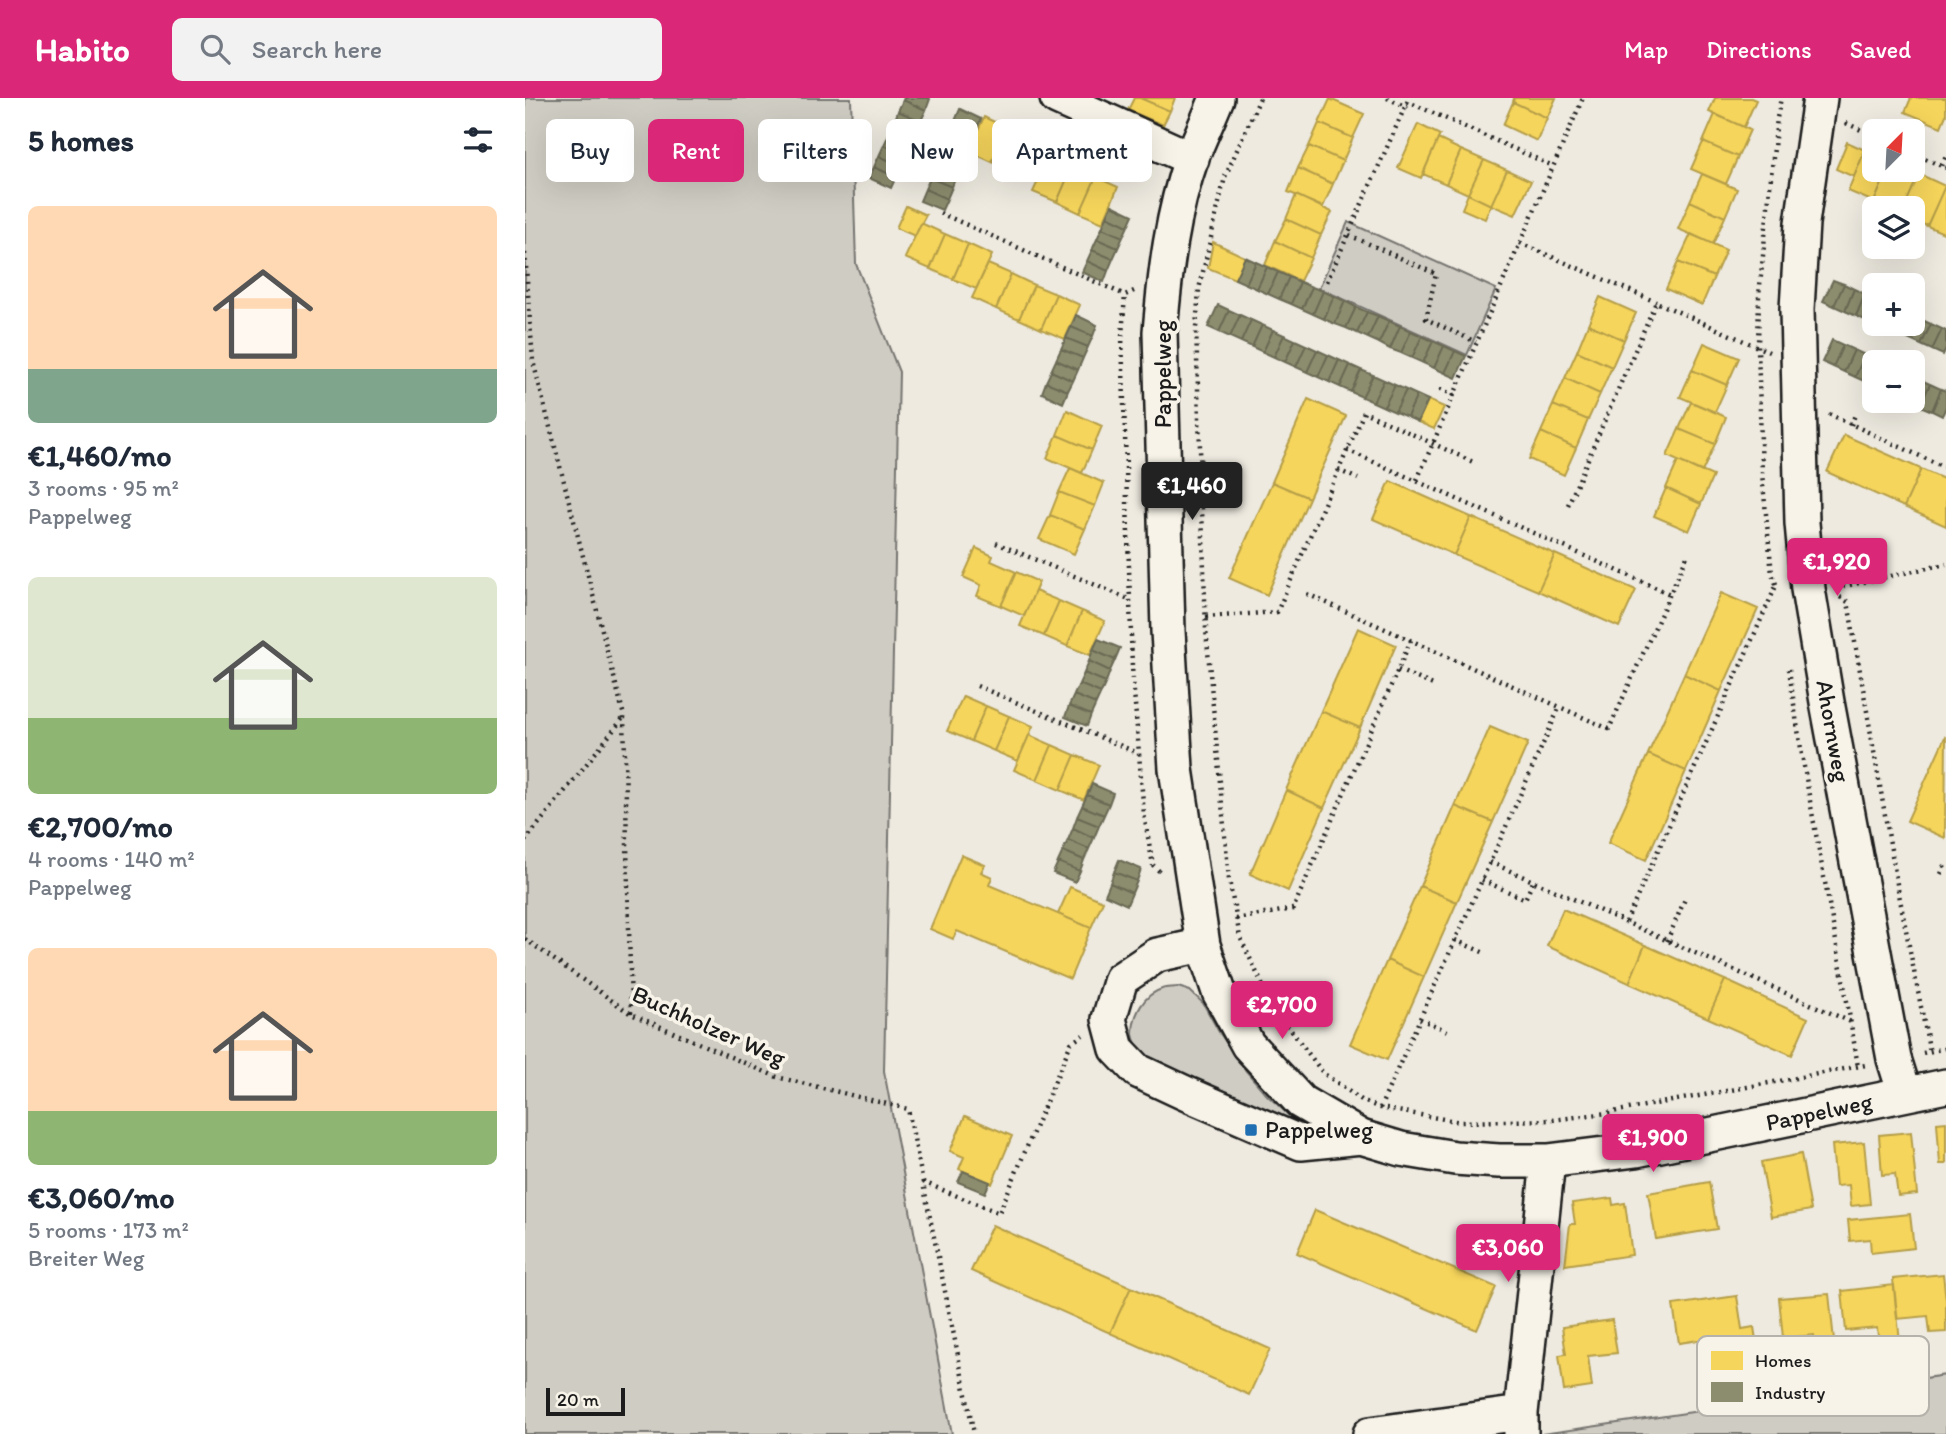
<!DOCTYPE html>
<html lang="en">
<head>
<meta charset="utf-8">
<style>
	:root { --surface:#fff; --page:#f2f2f3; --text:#1f2937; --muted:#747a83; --accent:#db2777 }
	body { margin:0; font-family:Itim,sans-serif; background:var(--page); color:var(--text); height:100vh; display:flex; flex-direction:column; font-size:26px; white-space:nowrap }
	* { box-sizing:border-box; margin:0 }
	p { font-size:23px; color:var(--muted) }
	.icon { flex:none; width:38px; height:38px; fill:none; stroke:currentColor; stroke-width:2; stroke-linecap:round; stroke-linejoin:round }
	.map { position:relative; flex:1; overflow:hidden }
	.panel { display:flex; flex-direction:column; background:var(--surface); width:525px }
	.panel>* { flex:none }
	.top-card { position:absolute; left:21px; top:21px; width:665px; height:63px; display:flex; gap:14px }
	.needle { width:46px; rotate:24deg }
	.controls { position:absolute; left:1337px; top:21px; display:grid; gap:14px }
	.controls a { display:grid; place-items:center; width:63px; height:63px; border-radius:10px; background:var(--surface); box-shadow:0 7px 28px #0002; font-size:35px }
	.scale { position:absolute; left:21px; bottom:18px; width:79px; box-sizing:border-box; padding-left:7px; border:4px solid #1c1c1c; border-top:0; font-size:19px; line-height:24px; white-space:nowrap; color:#1c1c1c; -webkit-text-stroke:5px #f7f3e8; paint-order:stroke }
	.price { position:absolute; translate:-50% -60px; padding:0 16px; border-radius:7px; background:var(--accent); color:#fff; font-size:23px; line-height:46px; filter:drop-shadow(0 2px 4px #0008) }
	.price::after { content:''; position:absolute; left:50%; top:42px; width:21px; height:16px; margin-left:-10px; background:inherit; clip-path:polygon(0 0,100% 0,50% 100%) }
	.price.on { background:#222; color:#fff }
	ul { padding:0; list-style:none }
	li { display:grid; align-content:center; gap:14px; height:371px; padding:0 28px }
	li span { display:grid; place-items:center; height:217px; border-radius:10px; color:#555 }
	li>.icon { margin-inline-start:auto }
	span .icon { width:126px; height:126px; fill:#fffc; stroke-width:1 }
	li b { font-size:30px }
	h2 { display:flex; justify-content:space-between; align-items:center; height:84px; padding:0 28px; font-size:30px }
	.chip { padding:0 24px; border-radius:10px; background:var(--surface); box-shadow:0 7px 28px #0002; font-size:24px; line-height:63px }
	.chip.on { background:var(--accent); color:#fff }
	header { display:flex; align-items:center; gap:42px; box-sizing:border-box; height:98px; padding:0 35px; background:var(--accent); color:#fff }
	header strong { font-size:33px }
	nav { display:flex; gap:38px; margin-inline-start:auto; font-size:24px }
	.search { width:490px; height:63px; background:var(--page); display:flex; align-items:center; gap:18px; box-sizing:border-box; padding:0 24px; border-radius:10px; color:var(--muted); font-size:26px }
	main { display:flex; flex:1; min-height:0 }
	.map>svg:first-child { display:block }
	.green { fill:#cfccc3; stroke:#767470; stroke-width:2 }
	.homes { fill:#f6d55c; stroke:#b59e49; stroke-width:2 }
	.industry { fill:#8c8c6e; stroke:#6a6a55; stroke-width:2 }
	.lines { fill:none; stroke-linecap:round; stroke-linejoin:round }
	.minor-casing { stroke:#1c1c1c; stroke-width:38 }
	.path { stroke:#1c1c1c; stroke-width:4.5; stroke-dasharray:2 5; stroke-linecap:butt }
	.minor { stroke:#f7f3e8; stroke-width:33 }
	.poi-dot { fill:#1f6fb2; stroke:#f7f3e8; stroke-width:2.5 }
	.labels { text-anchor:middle; stroke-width:7; stroke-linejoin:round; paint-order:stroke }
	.street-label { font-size:24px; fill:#1c1c1c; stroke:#f7f3e8 }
	.poi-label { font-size:24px; fill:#1c1c1c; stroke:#f7f3e8; text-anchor:start }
	.key { fill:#f7f3e8; stroke:#b5b2ab; stroke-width:2 }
	.key-label { font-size:19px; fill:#1c1c1c }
</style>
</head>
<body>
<header>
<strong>Habito</strong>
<div class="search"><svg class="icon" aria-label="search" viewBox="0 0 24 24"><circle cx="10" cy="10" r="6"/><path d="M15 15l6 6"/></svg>Search here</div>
<nav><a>Map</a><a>Directions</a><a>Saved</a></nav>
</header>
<main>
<section class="panel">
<h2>5 homes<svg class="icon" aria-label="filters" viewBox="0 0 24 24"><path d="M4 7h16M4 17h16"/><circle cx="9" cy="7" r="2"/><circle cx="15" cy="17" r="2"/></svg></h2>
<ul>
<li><span style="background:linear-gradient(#ffd9b3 75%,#7fa58c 0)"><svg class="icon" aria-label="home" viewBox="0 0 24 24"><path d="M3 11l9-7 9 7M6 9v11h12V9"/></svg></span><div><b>€1,460/mo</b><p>3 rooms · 95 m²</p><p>Pappelweg</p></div></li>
<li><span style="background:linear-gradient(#dfe7d0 65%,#8fb573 0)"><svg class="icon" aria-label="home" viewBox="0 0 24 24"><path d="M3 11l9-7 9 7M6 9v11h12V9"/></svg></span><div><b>€2,700/mo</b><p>4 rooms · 140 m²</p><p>Pappelweg</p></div></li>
<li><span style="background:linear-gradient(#ffd9b3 75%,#8fb573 0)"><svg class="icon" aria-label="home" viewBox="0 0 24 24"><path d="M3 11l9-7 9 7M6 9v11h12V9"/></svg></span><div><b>€3,060/mo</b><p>5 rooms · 173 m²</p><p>Breiter Weg</p></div></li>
</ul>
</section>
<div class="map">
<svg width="1421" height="1336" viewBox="0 0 1421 1336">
	<rect width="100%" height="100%" fill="#eeeae0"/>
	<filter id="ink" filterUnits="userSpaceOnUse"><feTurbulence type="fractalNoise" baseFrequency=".0143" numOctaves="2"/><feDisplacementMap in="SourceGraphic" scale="14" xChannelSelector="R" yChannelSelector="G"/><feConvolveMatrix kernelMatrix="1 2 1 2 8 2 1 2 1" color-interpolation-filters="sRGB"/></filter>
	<g filter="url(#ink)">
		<path class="green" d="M0,0h326l5,166 43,108 -15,699 68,363h-427z
			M823,124l148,67 -29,66 -148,-67z
			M653,889l12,4 13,12 16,29 27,39 21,24 25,23 2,4 -2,2 -147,-66c-5,-7 -12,-16 -12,-25 0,-18 11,-39 29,-44 4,-2 11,-1 16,-2z
			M1421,1277v59h-404l28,-4z"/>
		<path class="homes" d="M609,0h6l30,13 -7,14 -35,-15z
			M615,0h35l-5,13z
			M989,0h42l-9,20 -34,-16z
			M1190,0h36l5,2 -12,27 -35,-15z
			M1386,0h35v17l-5,12 -36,-15z
			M805,1l34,15 -11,24 -34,-15z
			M988,4l34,16 -10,23 -34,-16z
			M1190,16l35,16 -12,27 -35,-15z
			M459,19l23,11 -15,34 -24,-11z
			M794,25l34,15 -10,23 -34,-15z
			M893,26l22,11 -19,43 -23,-10z
			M482,30l22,10 -15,33 -22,-9z
			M504,40l24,10 -15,34 -24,-11z
			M913,41l23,11 -15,34 -23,-10z
			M1178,44l35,15 -12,27 -35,-15z
			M1322,44l18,8 -11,27 -18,-8z
			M784,48l34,15 -10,23 -35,-16z
			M936,52l23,10 -16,34 -22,-10z
			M1340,52l9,4v16h14l-14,32 -26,-11z
			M524,59l23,10 -15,35 -24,-10z
			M959,62l23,10 -16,35 -23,-11z
			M547,69l24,10 -16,36 -23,-11z
			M773,70l35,16 -10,23 -35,-15z
			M982,72l24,11 -16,34 -24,-10z
			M1363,72h21l10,4 -15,34h-17l-13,-6z
			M1177,76l35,15 -12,28 -35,-16z
			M1394,76l26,12 -18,40 -14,-6v-12h-9z
			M571,79l22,10 -15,36 -23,-10z
			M1420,88h1v48l-19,-8z
			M943,96l23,11 -6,14 -23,-10z
			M771,97l36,17 -11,23 -35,-16z
			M1165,103l35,16 -12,27 -35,-15z
			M381,108l20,9 -11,21 -19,-8z
			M761,121l35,16 -10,23 -36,-17z
			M396,125l24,11 -15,35 -25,-11z
			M420,136l23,10 -15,35 -23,-10z
			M1166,136l35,16 -12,27 -36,-15z
			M750,143l36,17 -11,23 -35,-16z
			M688,144l32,15 -10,22 -27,-11z
			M443,146l24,11 -16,34 -23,-10z
			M1153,164l36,15 -12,28 -36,-16z
			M463,166l23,10 -15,35 -24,-11z
			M486,176l23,11 -15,34 -23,-10z
			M509,187l22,9 -15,35 -22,-10z
			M531,196l24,11 -15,34 -24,-10z
			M1075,199l36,16 -12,27 -36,-16z
			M1063,226l36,16 -12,27 -35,-16z
			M1179,245l35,15 -12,27 -35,-15z
			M1052,253l35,16 -12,27 -35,-16z
			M1167,272l35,15 -12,27 -35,-15z
			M1040,280l35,16 -12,26 -35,-15z
			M783,301l38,17 -37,82 -37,-16z
			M903,302l16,7 -10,22 -16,-7z
			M1166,304l35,15 -11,27 -36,-15z
			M1028,307l35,15 -12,28 -35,-16z
			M542,312l35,16 -10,24 -35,-15z
			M1154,331l36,15 -13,28 -35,-16z
			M1016,334l35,16 -12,27 -35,-16z
			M532,337l35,15 -10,23 -35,-15z
			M1319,337l77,34 -17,38 -77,-35z
			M1153,363l35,15 -12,28 -35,-16z
			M545,370l34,15 -9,23 -36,-14z
			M1396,371l25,11v46l-42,-19z
			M865,383l81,36 -17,38 -81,-36z
			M747,384l37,16 -42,97 -38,-17z
			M1141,390l35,16 -12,27 -35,-15z
			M534,394l36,14 -10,23 -35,-14z
			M525,417l35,14 -11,25 -35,-15z
			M946,419l84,37 -17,37 -84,-36z
			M451,450l17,8 -2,5 25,11 -15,34 -24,-10 4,-11 -18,-8z
			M1030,456l81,36 -17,37 -81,-36z
			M491,474l23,10 -15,34 -23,-10z
			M510,493l24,10 -15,35 -24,-10z
			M1196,495l37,16 -37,82 -37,-17z
			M534,503l23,10 -15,35 -23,-10z
			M557,513l23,10 -15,34 -23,-9z
			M833,530l38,17 -36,83 -39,-17z
			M1159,576l37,17 -35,80 -38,-17z
			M438,598l23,10 -15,35 -24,-10z
			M461,608l23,10 -15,35 -23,-10z
			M796,613l39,17 -36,80 -38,-18z
			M484,618l24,10 -15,35 -24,-10z
			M965,629l38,16 -35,79 -38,-16z
			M504,637l23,10 -15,35 -23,-10z
			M1420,639l1,1 -1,100 -38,-17z
			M527,647l23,10 -15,35 -23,-10z
			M1123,656l38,17 -40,89 -38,-17z
			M550,657l24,10 -15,35 -24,-10z
			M761,692l38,18 -36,83 -38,-17z
			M930,708l38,16 -36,80 -37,-16z
			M436,757l24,10 -4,7 11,5 -3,8 102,43 -21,51 -113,-48 -4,8 -23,-10z
			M895,788l37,16 -33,75 -37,-17z
			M545,789l33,14 -12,27 -33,-14z
			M1038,811l82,36 -16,38 -82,-37z
			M1120,847l80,35 -17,38 -79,-35z
			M862,862l37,17 -37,83 -37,-16z
			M1200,882l83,38 -16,37 -84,-37z
			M440,1018l47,20 -20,48 -33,-15 5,-12 -14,-6z
			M1421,1024v42h-6l-3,-41z
			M1386,1034l6,62 -19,2 -3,-22 -13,1 -3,-40z
			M1339,1044l6,62 -19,2 -2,-21 -13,1 -4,-41z
			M1276,1056l10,56 -40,7 -10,-55z
			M1184,1084l8,47 -61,10 -8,-46z
			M1087,1100l1,7 12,-2 7,52 -67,10 5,-41h5l-3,-21z
			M790,1112l181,77 -19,43 -180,-77z
			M1385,1116l4,34 -43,5 -1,-14 -20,2 -2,-21z
			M467,1127l139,62 -21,46 -139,-62z
			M1418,1176l3,26v32l-16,1 -2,-17 -31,3 -4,-40z
			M1369,1187l6,57 -21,2 -2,-16 -31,3 -4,-40z
			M606,1189l139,62 -21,46 -139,-62z
			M1304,1196l6,56 -19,3 -2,-18 -31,3 -4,-40z
			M1212,1198l5,33 12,-2 4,26 -49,8 -3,-22 -27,4 -6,-38z
			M1087,1222l5,33 -29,3 4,31 -28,4 -5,-36 7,-1 -4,-27z"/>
		<path class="industry" d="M379,0h24l2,1 -4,11 -23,-10z
			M378,2l23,10 -5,11 -23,-10z
			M435,11l21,10 -5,12 -21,-10z
			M373,13l23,10 -5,11 -22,-9z
			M430,23l21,10 -5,11 -21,-10z
			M369,25l22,9 -5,11 -22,-9z
			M425,34l21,10 -4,11 -22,-9z
			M364,36l22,9 -5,11 -22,-9z
			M420,46l22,9 -5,12 -22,-10z
			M359,47l22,9 -5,12 -22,-10z
			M415,57l22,10 -6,11 -21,-9z
			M354,58l22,10 -5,11 -22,-10z
			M349,69l22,10 -5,11 -22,-10z
			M410,69l21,9 -4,11 -22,-9z
			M405,80l22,9 -5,12 -22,-10z
			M400,91l22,10 -5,11 -22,-9z
			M587,107l21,10 -5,11 -21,-10z
			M582,118l21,10 -5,11 -21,-9z
			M577,130l21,9 -5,11 -21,-9z
			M572,141l21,9 -5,11 -21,-9z
			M567,152l21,9 -5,12 -21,-10z
			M720,159l11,5 -10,22 -11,-5z
			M562,163l21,10 -4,11 -22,-10z
			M731,164l11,5 -10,22 -11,-5z
			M742,169l11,5 -10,22 -11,-5z
			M753,174l11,5 -10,22 -11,-5z
			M764,179l11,5 -9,22 -12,-5z
			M1308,182l11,4 -10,22 -11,-5z
			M775,184l12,5 -10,22 -11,-5z
			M1319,186l10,5 -9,22 -11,-5z
			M787,189l11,4 -10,23 -11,-5z
			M1329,191l11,5 -9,22 -11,-5z
			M798,193l11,5 -10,23 -11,-5z
			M1340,196l9,4v5l-7,18 -11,-5z
			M809,198l11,5 -10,23 -11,-5z
			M820,203l11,6 -10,21 -11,-4z
			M693,207l11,5 -10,22 -11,-5z
			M831,209l11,5 -10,21 -11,-5z
			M704,212l11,5 -10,22 -11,-5z
			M842,214l11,4 -10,22 -11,-5z
			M551,217l21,10 -4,11 -22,-9z
			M715,217l11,5 -10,22 -11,-5z
			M853,218l11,5 -10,22 -11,-5z
			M1388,218l7,3 -10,21 -11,-5 6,-11h8z
			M1395,221l11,5 -10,21 -11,-5z
			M726,222l11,5 -10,22 -11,-5z
			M864,223l11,5 -10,23 -11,-6z
			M1406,226l11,5 -10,21 -11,-5z
			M737,227l11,5 -10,22 -11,-5z
			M875,228l11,5 -10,22 -11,-4z
			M546,229l22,9 -5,11 -22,-9z
			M1417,231l4,2v17l-3,7 -11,-5z
			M748,232l11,5 -10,22 -11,-5z
			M886,233l11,5 -10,22 -11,-5z
			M759,237l11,5 -10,22 -11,-5z
			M897,238l11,5 -10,22 -11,-5z
			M541,240l22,9 -5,11 -22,-9z
			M770,242l11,5 -10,22 -11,-5z
			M1307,242l11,5 -10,22 -11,-5z
			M908,243l11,5 -10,22 -11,-5z
			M781,247l11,5 -10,22 -11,-5z
			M1318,247l11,5 -10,22 -11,-5z
			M919,248l11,5 -10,22 -11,-5z
			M536,251l22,9 -5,12 -22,-10z
			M792,252l11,5 -10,22 -11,-5z
			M1329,252l11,5 -10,22 -11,-5z
			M930,253l11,5 -10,22 -11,-5z
			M803,257l11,5 -10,22 -11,-5z
			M1340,257l10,5 -9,22 -11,-5z
			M531,262l22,10 -5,11 -22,-10z
			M814,262l11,5 -10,22 -11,-5z
			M825,267l11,5 -10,22 -11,-5z
			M836,272l12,5 -11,22 -11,-5z
			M526,273l22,10 -5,10 -22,-9z
			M848,277l11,5 -11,22 -11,-5z
			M1394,281l11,5 -10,22 -10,-5h3v-7z
			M859,282l11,5 -11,22 -11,-5z
			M521,284l22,9 -5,12 -21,-10z
			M1405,286l11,5 -9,22 -12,-5z
			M870,287l11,5 -11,22 -11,-5z
			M1416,291l5,2v16l-4,9 -10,-5z
			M881,292l11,5 -10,22 -12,-5z
			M892,297l11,5 -10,22 -11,-5z
			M573,541l22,9 -5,12 -22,-10z
			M568,552l22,10 -5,11 -21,-10z
			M564,563l21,10 -4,11 -22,-9z
			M559,575l22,9 -5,11 -22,-9z
			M554,586l22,9 -5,11 -22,-9z
			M549,597l22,9 -5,11 -22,-9z
			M544,608l22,9 -4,11 -22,-9z
			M567,686l21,9 -4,11 -22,-9z
			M562,697l22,9 -5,11 -22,-9z
			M557,708l22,9 -5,11 -22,-9z
			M552,719l22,9 -5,12 -21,-10z
			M548,730l21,10 -5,11 -21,-9z
			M543,742l21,9 -5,11 -21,-9z
			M538,753l21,9 -4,11 -22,-9z
			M594,762l22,9 -4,12 -23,-9z
			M533,764l22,9 -5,11 -22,-9z
			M589,774l23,9 -5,12 -22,-10z
			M585,785l22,10 -5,12 -22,-10z
			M438,1073l27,11 -5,11 -27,-11z"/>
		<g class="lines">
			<defs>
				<path id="minor" d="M532,0l135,61
					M692,0c-8,20 -17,39 -25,59 -20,56 -27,116 -32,175l8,299 8,138 27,176 16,47 29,53 53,57 60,35 40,12 54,9 44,3h49l88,-11 310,-64
					M1295,0l-18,125 -5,86 5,214 6,66 19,113 67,357 11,35
					M678,847l-46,10 -36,24 -12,40 8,30 21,22 47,22 116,50 60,-6
					M845,1336l151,-21
					M996,1336v-21l27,-252"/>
			</defs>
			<use href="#minor" class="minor-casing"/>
			<path class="path" d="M735,0l-35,79 -26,112 -3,39 10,302 23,250 11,57 32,68 51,68 40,28 17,7 81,14 91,-2 55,-7 259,-48
				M862,0l18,8 8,-2 140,62
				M1321,25l28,13
				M1388,55l33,15
				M1417,68l4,-10
				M415,115l185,82
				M824,137l87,39 -10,45 50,23
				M995,145l136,59
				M0,155l8,108 91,355 7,298
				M802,184l82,-184
				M609,193l-9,4 -3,41 10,331 12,148 9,50 8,8
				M915,291l14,6
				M1304,316l117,54
				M1326,327l4,-10
				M822,352l323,144
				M813,372l20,9
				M892,382l166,-382
				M1043,407l88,-203 113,50
				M471,445l135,57
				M1251,486l-4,-10 -10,-100 -4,-126 1,-53 18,-177 4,-20
				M1311,487l9,1 101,-22
				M782,496l302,135 78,-173
				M1315,499l8,5 49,282 33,169
				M681,519l71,-5 87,-200 109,50
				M1264,571c18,134 48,265 69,398
				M873,572l35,15
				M452,588l161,67
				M0,743l99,-124
				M965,764l361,160
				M1416,776l5,-11
				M957,782l43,19 8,-17
				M711,821l57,-10 118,-269
				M1101,824l150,-336
				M0,841l106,75 146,63 131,32 66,325
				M930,842l32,14
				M1142,843l18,-42
				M895,921l32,14
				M1398,955l23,-5
				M855,1010l180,-402
				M398,1084l76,31 72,-170 12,-8"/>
			<use href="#minor" class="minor"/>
		</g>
	</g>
	<rect class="poi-dot" x="719" y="1025" width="14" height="14" rx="3.5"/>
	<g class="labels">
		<g class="street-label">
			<text transform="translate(638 276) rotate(-90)" y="8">Pappelweg</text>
			<text transform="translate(1308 633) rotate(80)" y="8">Ahornweg</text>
			<text transform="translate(184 928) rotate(24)" y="8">Buchholzer Weg</text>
			<text transform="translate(1294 1014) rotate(-12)" y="8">Pappelweg</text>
		</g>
		<g class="poi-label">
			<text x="740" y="1040">Pappelweg</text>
		</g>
	</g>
	<rect x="1172" y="1238" width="232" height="80" rx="10" class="key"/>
	<rect x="1186" y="1253" width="32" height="19" fill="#f6d55c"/>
	<rect x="1186" y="1284" width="32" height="20" fill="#8c8c6e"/>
	<g class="key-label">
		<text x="1230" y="1269">Homes</text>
		<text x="1230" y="1301">Industry</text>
	</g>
</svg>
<div class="controls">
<a><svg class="needle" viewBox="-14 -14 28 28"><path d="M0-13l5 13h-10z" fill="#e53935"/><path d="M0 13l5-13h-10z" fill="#747a83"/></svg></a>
<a><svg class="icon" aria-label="layers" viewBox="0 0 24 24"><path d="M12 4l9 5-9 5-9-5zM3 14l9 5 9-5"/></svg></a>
<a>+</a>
<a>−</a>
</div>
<div class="scale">20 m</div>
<b class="price on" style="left:667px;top:424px">€1,460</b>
<b class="price" style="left:1312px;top:500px">€1,920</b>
<b class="price" style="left:757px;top:943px">€2,700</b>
<b class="price" style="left:1128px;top:1076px">€1,900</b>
<b class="price" style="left:983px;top:1186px">€3,060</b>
<div class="top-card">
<a class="chip">Buy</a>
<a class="chip on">Rent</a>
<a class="chip">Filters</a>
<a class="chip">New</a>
<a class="chip">Apartment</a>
</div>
</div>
</main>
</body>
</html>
